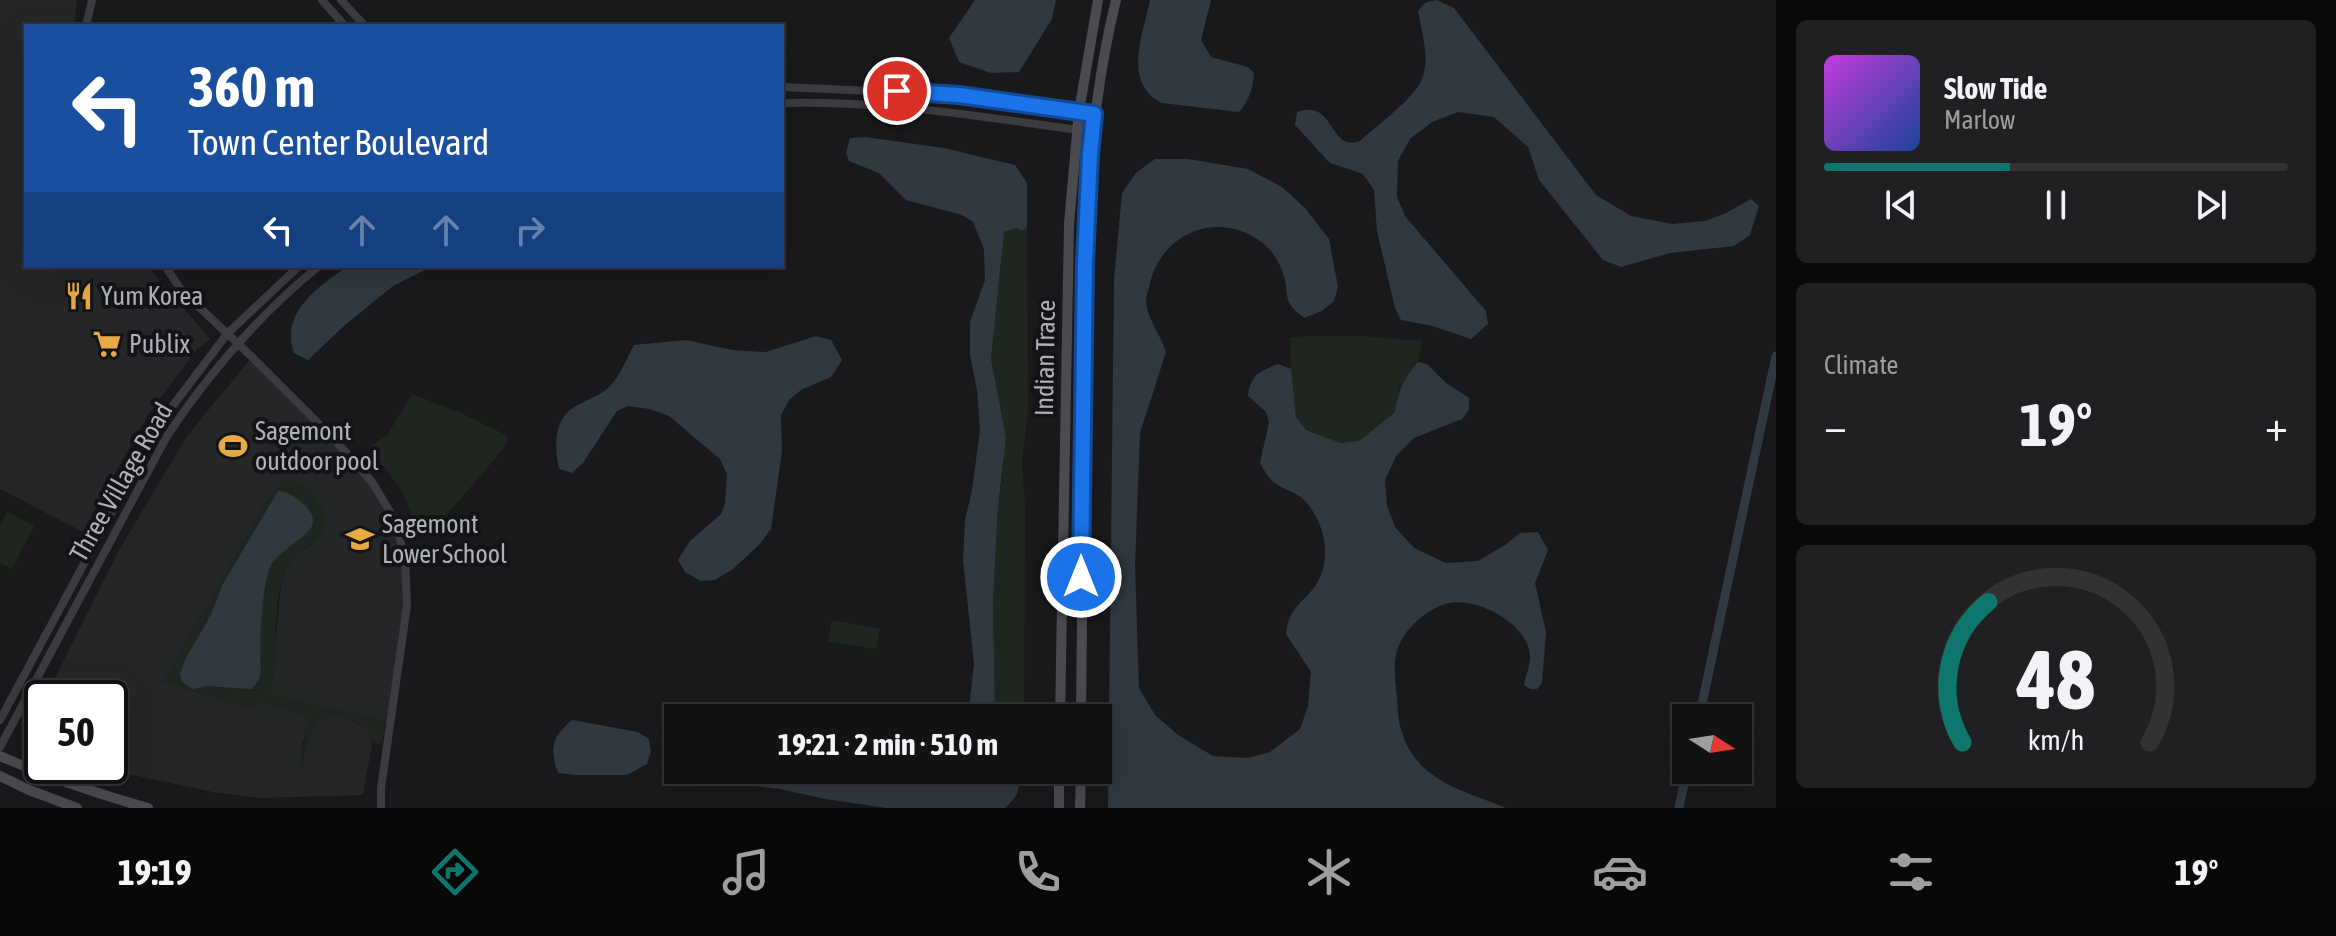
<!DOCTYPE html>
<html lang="en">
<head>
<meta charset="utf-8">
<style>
  :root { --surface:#131314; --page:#202022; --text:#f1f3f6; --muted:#9d9ea0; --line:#323234; --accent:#0f766e }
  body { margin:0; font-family:"Asap Condensed",sans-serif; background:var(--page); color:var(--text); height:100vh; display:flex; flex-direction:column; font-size:30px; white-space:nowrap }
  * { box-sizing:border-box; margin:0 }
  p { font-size:26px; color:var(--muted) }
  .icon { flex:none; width:44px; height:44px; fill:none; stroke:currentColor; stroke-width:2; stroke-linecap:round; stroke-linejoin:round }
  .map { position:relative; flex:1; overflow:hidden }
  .details { display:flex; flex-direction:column; gap:20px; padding:20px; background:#0a0a0b; width:560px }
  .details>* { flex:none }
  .top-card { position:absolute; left:24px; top:24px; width:760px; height:244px; border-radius:0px; box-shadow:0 8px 32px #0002,0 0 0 2px var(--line); background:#1a4fa0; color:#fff; overflow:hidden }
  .needle { width:52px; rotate:102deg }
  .tools { position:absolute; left:1672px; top:704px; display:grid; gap:16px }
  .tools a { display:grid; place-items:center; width:80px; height:80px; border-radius:0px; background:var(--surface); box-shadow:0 8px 32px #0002,0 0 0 2px var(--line); font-size:40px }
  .speed { position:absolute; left:24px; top:680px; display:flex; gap:16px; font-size:40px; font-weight:700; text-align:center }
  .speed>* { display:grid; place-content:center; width:104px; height:104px; border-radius:50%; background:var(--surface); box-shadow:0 8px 32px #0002,0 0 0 2px var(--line); line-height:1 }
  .speed .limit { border:4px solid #111; border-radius:12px; background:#fff; color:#111 }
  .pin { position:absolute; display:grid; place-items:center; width:68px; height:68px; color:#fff; margin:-34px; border:4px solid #fff; border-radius:50%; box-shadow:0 2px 8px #0007 }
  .me { position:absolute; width:88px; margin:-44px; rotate:0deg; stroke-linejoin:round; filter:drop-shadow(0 0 6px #0008) }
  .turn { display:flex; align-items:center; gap:28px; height:168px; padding:0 32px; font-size:36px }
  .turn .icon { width:104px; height:104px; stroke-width:2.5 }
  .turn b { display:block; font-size:56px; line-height:68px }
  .lanes { display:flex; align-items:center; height:76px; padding:0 32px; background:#0003; justify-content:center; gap:40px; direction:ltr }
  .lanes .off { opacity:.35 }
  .big { font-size:60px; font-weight:700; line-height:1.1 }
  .details .card { flex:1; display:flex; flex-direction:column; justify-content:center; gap:12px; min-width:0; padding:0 28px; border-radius:12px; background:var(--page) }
  .details .dial { align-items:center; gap:0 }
  .dial svg { height:208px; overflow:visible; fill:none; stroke:var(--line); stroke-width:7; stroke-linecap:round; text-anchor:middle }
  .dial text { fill:var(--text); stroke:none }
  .song { display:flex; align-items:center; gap:24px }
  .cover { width:96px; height:96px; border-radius:12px; background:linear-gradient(135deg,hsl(290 70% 55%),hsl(220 70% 35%)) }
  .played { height:8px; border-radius:4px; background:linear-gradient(90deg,var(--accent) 40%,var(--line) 40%) }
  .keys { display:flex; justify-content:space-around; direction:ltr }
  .heat { display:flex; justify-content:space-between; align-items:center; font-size:44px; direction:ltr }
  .trip { position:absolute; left:664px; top:704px; width:448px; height:80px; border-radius:0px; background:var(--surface); box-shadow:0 8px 32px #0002,0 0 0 2px var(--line); font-weight:700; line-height:80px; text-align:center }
  .tab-bar { display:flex; height:128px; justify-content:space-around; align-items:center; background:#080808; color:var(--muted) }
  .tab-bar .icon { width:56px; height:56px }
  .tab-bar .selected { color:var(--accent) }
  .tab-bar b { font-size:36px; color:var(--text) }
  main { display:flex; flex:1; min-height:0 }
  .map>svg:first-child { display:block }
</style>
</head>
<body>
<main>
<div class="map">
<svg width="1776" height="808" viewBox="0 0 1776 808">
  <rect width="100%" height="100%" fill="#19191b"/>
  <g fill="#252628">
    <polygon points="0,0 77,0 74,26 26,26 26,266 147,266 210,339 197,349 147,416 83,532 0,489"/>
    <polygon points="252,357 372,482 395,520 407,583 390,722 270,695 281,586 286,568 296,554 312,545 301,485 250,707 264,702 306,715 309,718 308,725 302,746 301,767 308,741 315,724 326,716 346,718 365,727 371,733 372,744 363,795 261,798 213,792 114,771 103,766 110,766 110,698 45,698 119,550 187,436"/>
  </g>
  <g fill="#1f2620" fill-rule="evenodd">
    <polygon points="1027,227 1028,410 1022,462 1025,507 1024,718 995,718 993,600 998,506 1004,465 991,359 1004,232 1017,228 1022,231"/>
    <polygon points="1303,336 1364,336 1422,341 1418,362 1399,388 1396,411 1359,441 1341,443 1306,430 1296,417 1291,369 1290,338"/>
    <polygon points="412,394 461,413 508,436 504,448 463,496 430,532 419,537 404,494 370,447 388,434"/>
    <path d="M283,480C301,480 325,500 325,519C326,546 294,548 285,571C271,607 279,656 271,695L386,721L382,744L378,745L373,742C368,721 346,718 326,716C307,731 306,748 300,771C300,753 311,727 306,715L265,702L250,708L234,704L163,682L272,491ZM278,491L308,532L281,552L271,566L265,586L261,671L252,689L206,686L200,635L223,584Z"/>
    <polygon points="7,512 34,526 12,569 0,563 0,526"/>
    <polygon points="832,620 880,629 876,649 828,641"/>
  </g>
  <g fill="#30393f">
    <polygon points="975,0 1056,0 1052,19 1019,72 991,73 959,62 949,38"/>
    <path d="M1150,0H1211L1201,40L1211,57L1248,67L1254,73C1253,88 1249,101 1239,112L1162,103C1122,83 1143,35 1150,0Z"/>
    <path d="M1437,0L1454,8L1596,195L1631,216L1672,224L1705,221L1724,214L1751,199L1759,206L1750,235L1734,246L1670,253L1621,267L1603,260L1539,180L1528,147L1494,117L1458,112L1432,122L1410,139L1398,161L1397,197L1405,216L1486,311L1488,324L1471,339L1433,326L1401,320L1395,308L1377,231L1374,190L1363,174L1330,163L1295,125L1297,112C1336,98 1328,153 1360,141C1376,126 1415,98 1422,79C1430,58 1422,33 1418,11L1426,2Z"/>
    <polygon points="865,137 944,148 1015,165 1027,183 1027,227 1022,231 1017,228 1004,232 991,359 1006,438 998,506 993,600 995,718 962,718 969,707 974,664 963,560 965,520 972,490 980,430 977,390 970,355 970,322 985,280 984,249 973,222 962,215 906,200 879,173 849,161 846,153 850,138"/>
    <path d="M1155,159H1188L1248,169L1282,187L1305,208L1329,239L1338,287L1334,301L1322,311L1304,318C1297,312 1291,308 1288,300C1286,294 1287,287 1285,281C1282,266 1273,250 1260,241C1217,210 1162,233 1150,283C1149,288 1146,296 1146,301C1147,319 1161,335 1166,352L1140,433L1135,566L1139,688L1155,715L1178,735L1213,756L1247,758L1270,752L1300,729L1308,706L1311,672L1286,634C1289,605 1304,604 1317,583C1332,557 1325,524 1306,502C1299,493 1284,490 1275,483C1268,478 1264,470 1260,463L1269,422L1266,412L1248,396C1251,374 1259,372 1278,364L1291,369L1296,417L1306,430L1341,443L1359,441L1395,412C1399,388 1403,380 1418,362L1427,364L1445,382L1469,398V410L1462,419L1414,438L1396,456L1385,480L1387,506L1395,527L1414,548L1446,563L1478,561L1505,545L1520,533L1538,532L1548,550L1535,583L1546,632L1542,683L1537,689H1530L1524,685C1526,676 1530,665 1530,656C1529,623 1474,595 1445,604C1427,610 1408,626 1400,643C1392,658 1395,680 1397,697C1398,708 1398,722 1402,733C1418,782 1465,791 1506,808H1108L1114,280L1122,193L1136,173Z"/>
    <path d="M348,266H433L393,286L345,325L308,360L294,353C280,312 318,287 348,266Z"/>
    <path d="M816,336L831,340L842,360L831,377L801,390L790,399L781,415L782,451L771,529L759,545L733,569L715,580L701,581L685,572L678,560L690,541L721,514L725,504L727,474L720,459L669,416L650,409L628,406L617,411L583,463L572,473L559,469C555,451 553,423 570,410C581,401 597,398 608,388C621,376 626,359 634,345L686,340L732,350L766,352Z"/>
    <path d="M278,491C290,491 313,507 313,521C314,535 279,550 271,565C261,585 259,648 261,671L258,681L252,689L206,686L193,689L182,682L180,674L186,658L211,615L223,584Z"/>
    <path d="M572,720L638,732L649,739L651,752L647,764L627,775H576L558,773C549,748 552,737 572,720Z"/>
    <path d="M716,770H996L1019,779C1020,793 1015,799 1005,808H887L825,799L780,789L722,782Z"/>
  </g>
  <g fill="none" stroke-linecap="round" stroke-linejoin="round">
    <g stroke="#30393f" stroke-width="9">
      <polyline points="1699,718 1776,356"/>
      <polyline points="1679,808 1687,770"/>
    </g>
    <g stroke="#3b3c40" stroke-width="8">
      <polyline points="322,0 345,26"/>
      <polyline points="341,0 365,26"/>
      <polyline points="86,26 92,0"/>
      <polyline points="782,87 959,95 1094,114"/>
      <path d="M782,103C886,100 990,118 1092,132"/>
      <polyline points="165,266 182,291 252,357 334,439 372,482 395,520 405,559 407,606 381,788 381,808"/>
      <polyline points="0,720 159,424 227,334 299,266"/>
      <path d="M0,747L167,436C209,373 260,314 319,266"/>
    </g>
    <g stroke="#494b50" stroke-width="10">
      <polyline points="1060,718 1069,224 1079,111 1098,0"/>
      <path d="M1081,718L1086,222C1090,147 1098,73 1116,0"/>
      <path d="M0,756C48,777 98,794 148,808"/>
      <polyline points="0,776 29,790 77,808"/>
      <polyline points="1059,808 1059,770"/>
      <polyline points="1080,808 1081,770"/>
    </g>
  </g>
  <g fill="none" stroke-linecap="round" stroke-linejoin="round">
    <defs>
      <polyline id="route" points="897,91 959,95 1094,114 1090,154 1085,262 1081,577"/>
    </defs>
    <use href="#route" stroke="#114b97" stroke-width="20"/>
    <use href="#route" stroke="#1a73e8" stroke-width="14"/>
  </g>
  <defs>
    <symbol id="restaurant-bare" viewBox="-9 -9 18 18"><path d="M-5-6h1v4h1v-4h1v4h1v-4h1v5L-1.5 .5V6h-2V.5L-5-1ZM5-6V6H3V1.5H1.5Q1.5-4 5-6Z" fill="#e8a945" stroke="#141416" stroke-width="2.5" paint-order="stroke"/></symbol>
    <symbol id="supermarket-bare" viewBox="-9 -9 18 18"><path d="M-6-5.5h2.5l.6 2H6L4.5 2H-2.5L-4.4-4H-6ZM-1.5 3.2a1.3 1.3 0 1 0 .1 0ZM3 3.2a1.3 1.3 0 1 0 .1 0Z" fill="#e8a945" stroke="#141416" stroke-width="2.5" paint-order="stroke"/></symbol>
    <symbol id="stadium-bare" viewBox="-9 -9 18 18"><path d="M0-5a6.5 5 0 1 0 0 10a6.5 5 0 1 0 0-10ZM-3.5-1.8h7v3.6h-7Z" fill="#e8a945" stroke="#141416" stroke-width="2.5" paint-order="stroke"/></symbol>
    <symbol id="school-bare" viewBox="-9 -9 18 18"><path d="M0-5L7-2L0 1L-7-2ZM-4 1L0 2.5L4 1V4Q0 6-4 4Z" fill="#e8a945" stroke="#141416" stroke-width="2.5" paint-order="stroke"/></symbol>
  </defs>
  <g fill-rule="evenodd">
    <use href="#restaurant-bare" x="59" y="276" width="40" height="40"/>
    <use href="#supermarket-bare" x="87" y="324" width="40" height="40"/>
    <use href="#stadium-bare" x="213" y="426" width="40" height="40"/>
    <use href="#school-bare" x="340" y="519" width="40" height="40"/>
  </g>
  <g text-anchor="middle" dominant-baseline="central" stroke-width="8" stroke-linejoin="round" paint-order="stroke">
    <g font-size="26" fill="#adb1ba" stroke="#141416" text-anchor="start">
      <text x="101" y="296">Yum Korea</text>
      <text x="129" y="344">Publix</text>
      <text x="255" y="431">Sagemont<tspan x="255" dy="30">outdoor pool</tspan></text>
      <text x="382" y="524">Sagemont<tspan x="382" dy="30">Lower School</tspan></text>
    </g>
    <g font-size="26" fill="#adb1ba" stroke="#141416">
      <text transform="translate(1045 358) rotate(-89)">Indian Trace</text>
      <text transform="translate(121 482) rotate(-60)">Three Village Road</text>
    </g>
  </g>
</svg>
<div class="tools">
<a><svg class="needle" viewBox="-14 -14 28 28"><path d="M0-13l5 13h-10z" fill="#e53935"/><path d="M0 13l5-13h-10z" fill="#9d9ea0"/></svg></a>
</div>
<div class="speed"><div class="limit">50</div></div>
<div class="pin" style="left:897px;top:91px;background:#d93025"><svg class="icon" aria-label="arrive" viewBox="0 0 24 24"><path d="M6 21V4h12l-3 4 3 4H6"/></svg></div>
<svg class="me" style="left:1081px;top:577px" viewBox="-20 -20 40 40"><circle r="17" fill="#1a73e8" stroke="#fff" stroke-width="3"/><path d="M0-11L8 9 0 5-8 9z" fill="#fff"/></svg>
<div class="trip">19:21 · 2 min · 510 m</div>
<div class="top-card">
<div class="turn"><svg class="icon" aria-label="left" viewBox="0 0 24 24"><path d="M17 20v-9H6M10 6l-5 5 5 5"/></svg><div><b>360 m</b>Town Center Boulevard</div></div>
<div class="lanes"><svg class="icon" aria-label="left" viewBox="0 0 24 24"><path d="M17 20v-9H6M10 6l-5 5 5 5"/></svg><svg class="icon off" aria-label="ahead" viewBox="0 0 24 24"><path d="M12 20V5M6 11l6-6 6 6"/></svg><svg class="icon off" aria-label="ahead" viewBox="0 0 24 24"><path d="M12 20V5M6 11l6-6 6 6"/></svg><svg class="icon off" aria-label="right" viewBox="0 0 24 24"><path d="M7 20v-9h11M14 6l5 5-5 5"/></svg></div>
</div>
</div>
<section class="details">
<div class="card">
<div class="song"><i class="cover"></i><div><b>Slow Tide</b><p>Marlow</p></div></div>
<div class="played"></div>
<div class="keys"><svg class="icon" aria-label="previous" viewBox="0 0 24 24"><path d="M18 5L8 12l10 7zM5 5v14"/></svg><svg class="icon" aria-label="pause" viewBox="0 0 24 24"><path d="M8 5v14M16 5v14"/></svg><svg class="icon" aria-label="next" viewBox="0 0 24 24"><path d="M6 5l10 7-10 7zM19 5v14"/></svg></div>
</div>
<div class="card"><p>Climate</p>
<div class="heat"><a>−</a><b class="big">19°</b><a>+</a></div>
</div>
<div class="card dial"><svg viewBox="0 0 100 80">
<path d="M14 69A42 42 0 1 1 86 69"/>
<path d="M14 69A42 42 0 0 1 24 15" stroke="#0f766e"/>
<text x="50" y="56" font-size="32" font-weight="700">48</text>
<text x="50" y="72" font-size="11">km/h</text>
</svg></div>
</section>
</main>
<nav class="tab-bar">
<b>19:19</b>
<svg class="icon selected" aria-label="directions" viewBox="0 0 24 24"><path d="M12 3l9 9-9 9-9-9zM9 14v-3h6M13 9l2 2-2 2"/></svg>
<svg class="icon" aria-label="music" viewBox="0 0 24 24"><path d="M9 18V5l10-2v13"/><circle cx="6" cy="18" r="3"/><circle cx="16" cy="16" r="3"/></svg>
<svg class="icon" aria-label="phone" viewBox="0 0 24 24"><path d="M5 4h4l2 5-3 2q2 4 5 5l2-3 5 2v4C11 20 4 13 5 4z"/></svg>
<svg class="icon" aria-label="climate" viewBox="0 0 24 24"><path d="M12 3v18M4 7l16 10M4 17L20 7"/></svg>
<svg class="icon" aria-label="car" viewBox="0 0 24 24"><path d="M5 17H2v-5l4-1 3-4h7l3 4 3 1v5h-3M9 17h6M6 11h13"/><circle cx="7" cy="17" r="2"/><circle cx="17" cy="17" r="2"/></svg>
<svg class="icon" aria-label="filters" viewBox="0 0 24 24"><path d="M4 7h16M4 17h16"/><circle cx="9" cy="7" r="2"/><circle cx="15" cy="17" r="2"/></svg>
<b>19°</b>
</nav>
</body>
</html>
